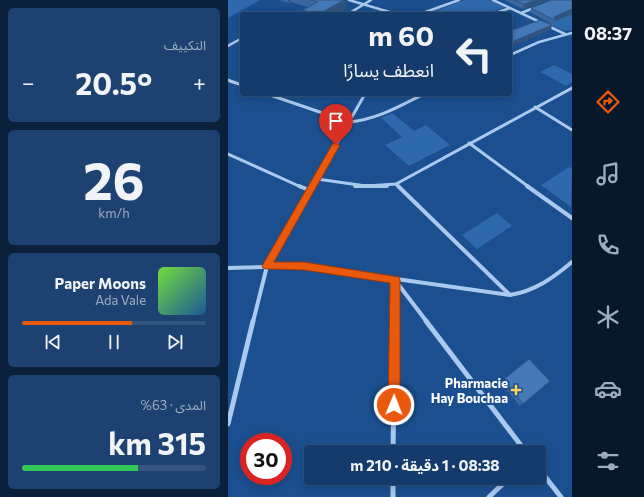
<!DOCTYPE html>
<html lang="ar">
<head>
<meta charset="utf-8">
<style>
  :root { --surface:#143b6b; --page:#1d4271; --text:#f1f3f6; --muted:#9dadc1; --line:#33557e; --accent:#ea580c }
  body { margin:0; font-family:Commissioner,"Noto Sans Arabic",sans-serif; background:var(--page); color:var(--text); direction:rtl; height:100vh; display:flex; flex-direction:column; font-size:15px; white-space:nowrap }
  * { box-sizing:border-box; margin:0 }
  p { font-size:13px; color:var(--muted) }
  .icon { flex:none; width:22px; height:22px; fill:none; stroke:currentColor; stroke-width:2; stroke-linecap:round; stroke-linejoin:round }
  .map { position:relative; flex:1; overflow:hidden; direction:ltr }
  .panel { display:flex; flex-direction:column; gap:8px; padding:8px; background:#0b203b; width:228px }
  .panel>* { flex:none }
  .hud { position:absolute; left:12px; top:12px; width:272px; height:84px; border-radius:4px; box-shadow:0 2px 10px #0003,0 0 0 1px var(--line); direction:rtl; background:#143b6b; color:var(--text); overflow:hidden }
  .speed { position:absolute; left:12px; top:433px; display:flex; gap:8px; font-size:20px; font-weight:700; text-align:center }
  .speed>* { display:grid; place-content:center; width:52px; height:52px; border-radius:50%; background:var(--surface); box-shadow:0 2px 10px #0003,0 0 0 1px var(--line); line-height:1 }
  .speed .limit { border:6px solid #d22; background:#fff; color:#111 }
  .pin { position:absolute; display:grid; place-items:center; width:34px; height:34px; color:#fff; margin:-41px -17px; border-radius:50% 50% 50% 0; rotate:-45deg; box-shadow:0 0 4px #0007 }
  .pin .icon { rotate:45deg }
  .me { position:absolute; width:44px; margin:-22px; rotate:1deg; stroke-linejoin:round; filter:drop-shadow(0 0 3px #0008) }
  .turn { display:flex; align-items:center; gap:14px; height:84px; padding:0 12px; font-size:18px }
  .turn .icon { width:52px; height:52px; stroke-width:2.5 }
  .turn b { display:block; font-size:28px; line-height:34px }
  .big { font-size:30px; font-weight:700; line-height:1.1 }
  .panel .tile { flex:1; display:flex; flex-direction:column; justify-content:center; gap:6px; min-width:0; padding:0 14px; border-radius:6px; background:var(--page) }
  .panel .dial { align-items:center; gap:0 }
  .dial b { font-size:52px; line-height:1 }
  .song { display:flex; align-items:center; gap:12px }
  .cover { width:48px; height:48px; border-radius:6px; background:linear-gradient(135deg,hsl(100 70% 55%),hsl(210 70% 35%)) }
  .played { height:4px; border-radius:2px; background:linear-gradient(90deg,var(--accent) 60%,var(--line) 60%) }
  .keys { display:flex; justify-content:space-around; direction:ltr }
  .heat { display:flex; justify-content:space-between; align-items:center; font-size:22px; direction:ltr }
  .charge { height:6px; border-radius:3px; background:linear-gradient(90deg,#34c759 63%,var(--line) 0) }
  .trip { position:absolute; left:76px; top:445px; width:242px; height:40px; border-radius:4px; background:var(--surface); box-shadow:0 2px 10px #0003,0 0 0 1px var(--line); font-weight:700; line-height:40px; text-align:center; direction:rtl }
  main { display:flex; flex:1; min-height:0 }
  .menu { display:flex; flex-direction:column; width:72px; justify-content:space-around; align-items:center; background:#08182b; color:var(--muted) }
  .menu .icon { width:28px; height:28px }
  .menu .current { color:var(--accent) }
  .menu b { font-size:18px; color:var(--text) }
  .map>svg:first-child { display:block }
</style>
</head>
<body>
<main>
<nav class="menu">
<b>08:37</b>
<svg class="icon current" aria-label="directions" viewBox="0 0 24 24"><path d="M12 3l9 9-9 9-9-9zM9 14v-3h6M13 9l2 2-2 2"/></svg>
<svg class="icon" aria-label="music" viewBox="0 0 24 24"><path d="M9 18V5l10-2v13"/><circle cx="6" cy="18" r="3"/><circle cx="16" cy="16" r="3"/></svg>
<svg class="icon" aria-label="phone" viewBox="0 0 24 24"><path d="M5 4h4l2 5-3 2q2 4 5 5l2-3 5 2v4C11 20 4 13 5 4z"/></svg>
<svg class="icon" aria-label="climate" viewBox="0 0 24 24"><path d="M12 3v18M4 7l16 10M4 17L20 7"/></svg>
<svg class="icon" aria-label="car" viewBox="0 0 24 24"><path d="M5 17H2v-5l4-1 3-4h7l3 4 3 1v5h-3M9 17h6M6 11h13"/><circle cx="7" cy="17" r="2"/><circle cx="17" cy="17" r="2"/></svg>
<svg class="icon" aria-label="filters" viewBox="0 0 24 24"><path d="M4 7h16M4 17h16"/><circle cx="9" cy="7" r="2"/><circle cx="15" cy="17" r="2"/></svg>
</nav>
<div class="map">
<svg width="344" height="497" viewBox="0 0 344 497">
  <rect width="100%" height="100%" fill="#1b4f8f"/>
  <g fill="#2e69ad">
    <polygon points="0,0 32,0 0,18"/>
    <polygon points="236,0 262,0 277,7 259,14 199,14"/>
    <polygon points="344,14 344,30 337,31 320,24"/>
    <polygon points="326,65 344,74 344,82 338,86 312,72"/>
    <polygon points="164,113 186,131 198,125 222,145 181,166 157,145 174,137 153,118"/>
    <polygon points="341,167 344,169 343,207 313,185"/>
    <polygon points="269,213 284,226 249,249 234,235"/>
  </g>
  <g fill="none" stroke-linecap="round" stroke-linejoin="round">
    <g stroke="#a9c9ee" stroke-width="2.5">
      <polyline points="121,0 168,14"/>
      <polyline points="265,0 314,23"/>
      <polyline points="293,13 306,8"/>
      <polyline points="120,14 143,0"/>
      <polyline points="192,14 231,0"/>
      <polyline points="265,14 282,8"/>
      <polyline points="320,26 337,34"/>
      <polyline points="0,46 14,38"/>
      <polyline points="282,55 311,42 344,33"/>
      <polyline points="0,80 5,82"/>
    </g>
    <g stroke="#a9c9ee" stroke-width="3">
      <polyline points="2,81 14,85"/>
      <path d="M39,94L121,122C148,120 172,106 196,94"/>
      <polyline points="307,107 344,130"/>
      <polyline points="241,143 301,187"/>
      <polyline points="0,154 73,187"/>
      <polyline points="89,179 138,186 168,184 344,88"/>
      <polyline points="168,184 171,187"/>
      <polyline points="84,187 137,94"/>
    </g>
    <g stroke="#a9c9ee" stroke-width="4">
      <polyline points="71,186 81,190"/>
      <polyline points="127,186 159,186"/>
      <polyline points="170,186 282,295"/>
      <polyline points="299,186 344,218"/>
      <path d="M0,268L76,266L282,295C307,291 325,278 344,262"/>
      <polyline points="167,280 199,322"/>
      <polyline points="25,322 39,266 85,186"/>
      <polyline points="167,322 167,280"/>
    </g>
    <g stroke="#a9c9ee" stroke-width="5">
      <polyline points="198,321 298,452"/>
      <polyline points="0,424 25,321"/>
      <polyline points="165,452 167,321"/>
      <polyline points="311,469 333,497"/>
      <polyline points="165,478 165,497"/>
      <polyline points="261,497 281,478"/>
    </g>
  </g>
  <g fill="#3a679d">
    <polygon points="51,0 117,0 118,8 108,14 75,14 75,10 80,7 63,2 61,3"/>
    <polygon points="276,0 320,0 295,9"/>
    <polygon points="303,8 328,20 327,26 302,12"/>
    <polygon points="275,380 318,384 292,406 273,383"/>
  </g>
  <g fill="#305480">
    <polygon points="60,0 63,0 63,2 61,3"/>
    <polygon points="116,0 117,0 118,8 108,14 91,14"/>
    <polygon points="308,0 320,0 295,9 296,4"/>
    <polygon points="344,9 344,14 327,21 326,17"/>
    <polygon points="324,25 323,30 287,45 286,47 282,49 282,44 286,41"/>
  </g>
  <g fill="#4478b7" stroke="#305480">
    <polygon points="83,0 116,0 91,14 87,14 75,10 90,2"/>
    <polygon points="287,0 308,0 296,4"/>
    <polygon points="323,0 344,0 344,9 326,17 328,21 303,8"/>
    <polygon points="312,20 324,25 286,41 287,42 282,44 282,31"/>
    <polygon points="301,359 322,381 295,404 275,380"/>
  </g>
  <polygon fill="#ea580c" stroke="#983908" points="105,143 108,143 112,145 46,262 76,262 171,277 172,280 172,405 170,409 166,411 162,409 160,405 162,283 76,270 39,269 35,268 34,266"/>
  <path fill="#ffd166" stroke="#1b4f8f" stroke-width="1.5" d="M286 384h4v4h4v4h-4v4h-4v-4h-4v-4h4z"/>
  <g text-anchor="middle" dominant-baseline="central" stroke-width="4" stroke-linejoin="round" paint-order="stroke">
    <g font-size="13" font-weight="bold" fill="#fff" stroke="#1b4f8f" text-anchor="end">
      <text x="280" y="383">Pharmacie<tspan x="280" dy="15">Hay Bouchaa</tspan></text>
    </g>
  </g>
</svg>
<div class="speed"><div class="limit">30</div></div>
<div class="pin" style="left:108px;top:145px;background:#d93025"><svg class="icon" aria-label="arrive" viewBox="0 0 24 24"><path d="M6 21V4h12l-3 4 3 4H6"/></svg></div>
<svg class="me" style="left:166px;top:405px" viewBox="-20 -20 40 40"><circle r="17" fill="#ea580c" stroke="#fff" stroke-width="3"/><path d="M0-11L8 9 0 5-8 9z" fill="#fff"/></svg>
<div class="trip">08:38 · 1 دقيقة · 210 m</div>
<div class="hud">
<div class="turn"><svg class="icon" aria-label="left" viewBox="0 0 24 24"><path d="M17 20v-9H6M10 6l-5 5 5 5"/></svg><div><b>60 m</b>انعطف يسارًا</div></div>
</div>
</div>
<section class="panel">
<div class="tile"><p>التكييف</p>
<div class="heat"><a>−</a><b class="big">20.5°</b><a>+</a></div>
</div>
<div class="tile dial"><b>26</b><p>km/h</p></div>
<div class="tile">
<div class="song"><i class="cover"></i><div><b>Paper Moons</b><p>Ada Vale</p></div></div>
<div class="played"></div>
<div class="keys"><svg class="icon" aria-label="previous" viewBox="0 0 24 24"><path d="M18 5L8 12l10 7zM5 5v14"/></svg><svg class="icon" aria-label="pause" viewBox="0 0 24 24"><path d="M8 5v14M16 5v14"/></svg><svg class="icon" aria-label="next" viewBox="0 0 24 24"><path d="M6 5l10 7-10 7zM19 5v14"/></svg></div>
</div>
<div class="tile"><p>المدى · 63%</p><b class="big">315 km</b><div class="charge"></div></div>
</section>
</main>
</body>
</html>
